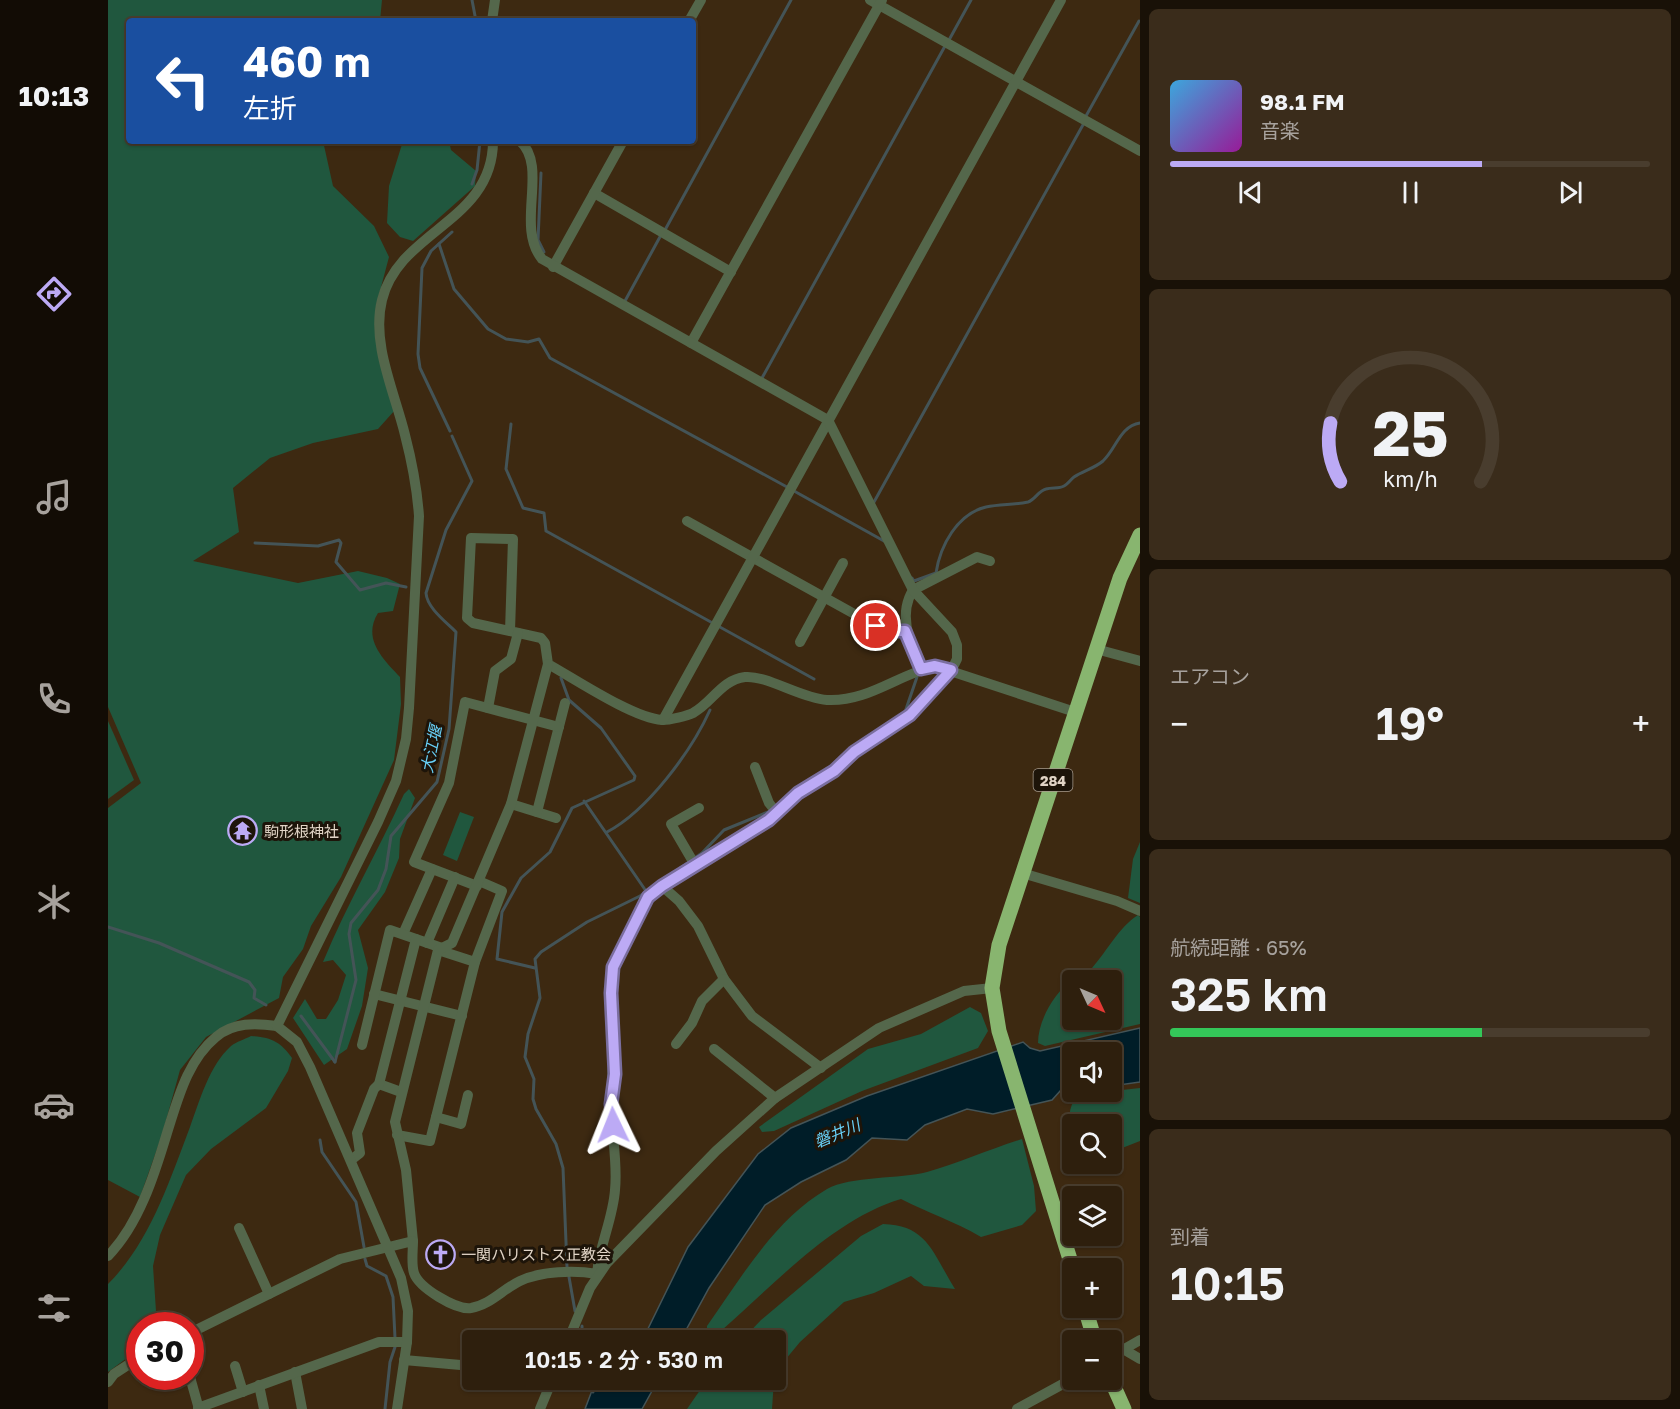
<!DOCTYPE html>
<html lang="ja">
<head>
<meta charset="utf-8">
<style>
  :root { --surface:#2e1f0d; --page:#3a2c1b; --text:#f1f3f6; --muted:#a7a29d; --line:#493d2e; --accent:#bcaaf5 }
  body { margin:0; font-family:"Golos Text","Noto Sans JP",sans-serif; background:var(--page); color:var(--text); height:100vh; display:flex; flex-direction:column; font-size:22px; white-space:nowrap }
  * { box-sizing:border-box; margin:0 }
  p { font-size:20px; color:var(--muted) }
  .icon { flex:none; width:33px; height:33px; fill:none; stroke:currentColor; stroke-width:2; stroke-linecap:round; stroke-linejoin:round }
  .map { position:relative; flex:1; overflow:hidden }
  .sheet { display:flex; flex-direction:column; gap:9px; padding:9px; background:#191107; width:540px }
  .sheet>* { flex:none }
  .guide { position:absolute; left:18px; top:18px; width:570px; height:126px; border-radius:6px; box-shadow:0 2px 4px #0004,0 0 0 2px var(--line); background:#1a4fa0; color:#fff; overflow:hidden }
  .needle { width:39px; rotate:134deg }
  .fabs { position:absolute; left:954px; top:970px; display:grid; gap:12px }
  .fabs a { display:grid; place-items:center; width:60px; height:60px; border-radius:6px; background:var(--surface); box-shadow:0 2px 4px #0004,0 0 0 2px var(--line); font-size:30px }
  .speed { position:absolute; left:18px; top:1312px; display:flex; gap:12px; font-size:30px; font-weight:700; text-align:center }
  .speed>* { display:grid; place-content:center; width:78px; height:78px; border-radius:50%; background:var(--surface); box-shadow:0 2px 4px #0004,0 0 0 2px var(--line); line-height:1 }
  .speed .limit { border:9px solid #d22; background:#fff; color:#111 }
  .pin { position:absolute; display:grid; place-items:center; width:51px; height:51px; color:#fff; margin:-26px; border:3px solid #fff; border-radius:50%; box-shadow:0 2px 6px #0007 }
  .me { position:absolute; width:66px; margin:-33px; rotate:358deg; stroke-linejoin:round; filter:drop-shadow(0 0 4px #0008) }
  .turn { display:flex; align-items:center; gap:21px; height:126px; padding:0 18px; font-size:27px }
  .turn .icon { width:78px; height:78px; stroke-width:2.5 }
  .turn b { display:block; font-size:42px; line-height:51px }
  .big { font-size:45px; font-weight:600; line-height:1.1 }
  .sheet .card { flex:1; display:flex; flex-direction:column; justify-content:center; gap:9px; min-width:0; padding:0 21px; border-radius:9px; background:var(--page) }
  .sheet .dial { align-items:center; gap:0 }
  .dial svg { height:156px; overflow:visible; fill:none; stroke:var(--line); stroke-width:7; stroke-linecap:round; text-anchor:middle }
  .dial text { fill:var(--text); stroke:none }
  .song { display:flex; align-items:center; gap:18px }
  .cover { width:72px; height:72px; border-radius:9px; background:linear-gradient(135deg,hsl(200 70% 55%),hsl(300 70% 35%)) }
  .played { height:6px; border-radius:3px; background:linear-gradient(90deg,var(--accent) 65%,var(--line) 65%) }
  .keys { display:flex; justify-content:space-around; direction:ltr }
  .heat { display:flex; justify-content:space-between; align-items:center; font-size:33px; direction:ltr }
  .charge { height:9px; border-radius:4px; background:linear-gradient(90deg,#34c759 65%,var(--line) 0) }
  .trip { position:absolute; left:354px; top:1330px; width:324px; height:60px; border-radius:6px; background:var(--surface); box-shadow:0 2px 4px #0004,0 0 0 2px var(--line); font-weight:600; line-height:60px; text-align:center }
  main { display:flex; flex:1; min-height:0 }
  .menu { display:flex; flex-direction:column; width:108px; justify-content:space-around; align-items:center; background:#120c05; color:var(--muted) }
  .menu .icon { width:42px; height:42px }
  .menu .on { color:var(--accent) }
  .menu b { font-size:27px; color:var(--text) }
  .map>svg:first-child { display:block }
</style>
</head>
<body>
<main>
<nav class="menu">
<b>10:13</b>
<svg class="icon on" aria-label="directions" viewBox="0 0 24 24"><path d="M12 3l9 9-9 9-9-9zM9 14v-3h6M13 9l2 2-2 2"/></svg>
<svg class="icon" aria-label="music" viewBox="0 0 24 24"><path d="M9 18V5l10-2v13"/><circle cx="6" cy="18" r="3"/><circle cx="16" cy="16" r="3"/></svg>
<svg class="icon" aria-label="phone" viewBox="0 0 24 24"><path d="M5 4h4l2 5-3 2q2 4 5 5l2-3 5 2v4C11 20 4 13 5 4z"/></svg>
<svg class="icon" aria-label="climate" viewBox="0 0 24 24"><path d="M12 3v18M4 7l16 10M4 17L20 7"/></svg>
<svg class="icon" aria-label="car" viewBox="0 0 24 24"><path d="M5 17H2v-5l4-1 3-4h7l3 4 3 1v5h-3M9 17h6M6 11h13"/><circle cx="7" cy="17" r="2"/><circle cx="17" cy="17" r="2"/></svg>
<svg class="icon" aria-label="filters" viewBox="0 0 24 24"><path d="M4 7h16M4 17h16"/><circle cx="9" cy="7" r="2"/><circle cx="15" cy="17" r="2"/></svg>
</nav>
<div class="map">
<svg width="1032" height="1409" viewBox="0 0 1032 1409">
  <rect width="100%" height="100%" fill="#3d2911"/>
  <g fill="#20573e" fill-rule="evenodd">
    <path d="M0,0H274L272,21H21V141H215L225,186L266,226L281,257L268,306L287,410L270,429L205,443L162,458L125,488L131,532L85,561L190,583L250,571L279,578L292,584L285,611L270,613C254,639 275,659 292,677L293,704L286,760L233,877L203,926L195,949L175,977L171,998L98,1037L72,1070L54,1135L32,1197L0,1180V808L33,783L0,707Z"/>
    <polygon points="295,141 341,141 343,150 368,171 367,186 305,241 292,237 279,223 281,186"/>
    <polygon points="0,721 26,780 0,799"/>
    <path d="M301,789L307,798L292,839L291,858L277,892L250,930L260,968L254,1006L239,1049L216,1065L185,1018L197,999L209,1019H218L230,1000L238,975L225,960L215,962C239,904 270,851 296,794Z"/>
    <polygon points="352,812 366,817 349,861 335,855"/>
    <polygon points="1032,842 1032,903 1020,898 1025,859"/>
    <path d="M1030,915L1032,917V1024L937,1046L930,1043C930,1021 946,993 964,980C971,975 979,974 984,968C1000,950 1010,928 1030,915ZM964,981H1004V1020H964Z"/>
    <polygon points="862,1007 873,1013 880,1031 870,1048 754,1091 666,1131 654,1132 651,1127 760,1049 813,1034"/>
    <path d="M143,1036C163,1037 173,1042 184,1058L180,1071L158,1108L103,1149L78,1175L52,1235L45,1266L49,1326H32L31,1349L0,1372V1284C42,1242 61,1182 82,1127C92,1100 101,1066 123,1046C128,1042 137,1039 143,1036Z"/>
    <path d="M1032,1088V1141L1004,1152V1125H964V1134C960,1118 960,1109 969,1095Z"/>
    <path d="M914,1139L926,1186L928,1211L914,1225L873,1237C846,1221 820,1213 793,1199C724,1220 668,1283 614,1330L599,1336V1326C633,1278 666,1220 719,1189C742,1176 793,1179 819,1172C851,1163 882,1149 914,1139Z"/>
    <path d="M775,1224C820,1225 825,1254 847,1289L816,1286L803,1276L766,1293L736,1302L692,1342L668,1371V1341H633L653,1320L753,1236Z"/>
    <polygon points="599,1380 666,1380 664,1409 579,1409"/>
  </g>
  <g fill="#001d28" stroke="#445457" stroke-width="1.5">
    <polygon points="1032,1028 1032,1082 1004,1086 1004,1053 964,1053 964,1089 953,1090 944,1100 885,1114 859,1109 817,1125 799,1140 764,1138 738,1160 693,1182 657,1205 601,1288 572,1341 534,1341 580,1247 650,1154 683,1128 759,1096 915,1042 922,1048 932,1051"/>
    <polygon points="488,1380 550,1380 534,1409 477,1409"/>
  </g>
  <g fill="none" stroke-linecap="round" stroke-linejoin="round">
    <g stroke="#445457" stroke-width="3">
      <polyline points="364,0 368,21"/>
      <polyline points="841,40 863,0"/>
      <polyline points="978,116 1031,21"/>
      <polyline points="433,173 430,240 436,252"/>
      <polyline points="364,184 369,170 372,141"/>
      <polyline points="557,230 683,0"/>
      <polyline points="331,244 346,289 380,329 398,339 420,342 431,339 442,358 679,487"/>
      <polyline points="517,301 553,235"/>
      <polyline points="654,378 837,46"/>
      <polyline points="403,424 398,469 415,508 436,513 438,531 706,679"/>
      <polyline points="342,431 312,368 310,354 314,268 323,251 344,232"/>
      <polyline points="686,491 776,541"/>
      <polyline points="766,502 976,123"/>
      <polyline points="147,543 210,546 231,540 233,543 228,562 252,590 278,583 298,587"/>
      <path d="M804,578L806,581L828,573C832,546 849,514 878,507C892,504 906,505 920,502C927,500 930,491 938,489C944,487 951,489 956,486C960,484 963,479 966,477C975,471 987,468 995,461C1008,449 1012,426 1032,423"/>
      <polyline points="793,635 807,668"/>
      <polyline points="796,715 809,677"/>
      <polyline points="476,801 538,891"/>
      <path d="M499,832C539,811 583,752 602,710"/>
      <polyline points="0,927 51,943 141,982 147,990 146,998 158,1005"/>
      <polyline points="427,968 389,959 394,912 413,878 442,852 464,808 526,780 527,776 493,728 461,700 453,678"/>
      <polyline points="193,1016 227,1062"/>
      <path d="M227,1062L248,980L241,934L243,923L270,890L278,869L283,836L329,782L341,729L348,632C338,622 319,608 318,593L338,530L364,481L344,436"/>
      <polyline points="212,1140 214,1152 248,1202 256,1247"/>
      <polyline points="257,1259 259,1266 278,1276 285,1297 287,1338"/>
      <polyline points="459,1267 455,1168 448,1144 428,1109 425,1099 426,1079 417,1057 420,1034 432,998 427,959 433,952 479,922 532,896 594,853 616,830 665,810"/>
      <polyline points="461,1277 467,1311"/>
      <polyline points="474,1341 474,1326"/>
      <polyline points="481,1380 485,1392"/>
      <polyline points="277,1409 282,1362 287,1347"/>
    </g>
    <g stroke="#54674b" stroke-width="10">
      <polyline points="762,0 1032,151"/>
      <polyline points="384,21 387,0"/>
      <polyline points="581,21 593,0"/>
      <polyline points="486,193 623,272"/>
      <polyline points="445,267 515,141"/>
      <polyline points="583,343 774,0"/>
      <polyline points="579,521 768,626 778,631 797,631"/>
      <path d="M402,631L405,539L363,538L359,618L365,623L433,638L437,643L440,664C467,679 525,718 554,720C562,720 579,716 585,713C605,702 613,680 637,677C659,675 692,698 719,700C760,702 789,675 827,666L967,712"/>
      <polyline points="692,642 735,563"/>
      <polyline points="988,649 1032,661"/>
      <path d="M813,669C803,644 789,616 805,590L869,557L882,561"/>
      <polyline points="380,708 387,671 403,659 410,633"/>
      <polyline points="555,720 953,0"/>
      <polyline points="647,767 661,803 669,813"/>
      <polyline points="403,804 448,818"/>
      <polyline points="429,812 457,703"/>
      <polyline points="587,865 563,824 591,808"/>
      <polyline points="914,873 1009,901 1032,911"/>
      <polyline points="369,886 306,862 341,783 357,702 451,727"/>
      <polyline points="554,886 571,901 590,926 616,979 644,1016 713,1068"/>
      <polyline points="295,934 324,869"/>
      <polyline points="319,943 347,877"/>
      <polyline points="330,950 367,962"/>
      <polyline points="266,994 354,1016"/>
      <polyline points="568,1044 584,1023 594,1001 616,979"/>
      <polyline points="254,1045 282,930 334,948"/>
      <polyline points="606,1049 667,1098"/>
      <polyline points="271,1084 293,1092"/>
      <polyline points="328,1117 353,1124 360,1095"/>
      <polyline points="289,1135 322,1141 367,962 394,891 371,881"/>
      <polyline points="243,1160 252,1153 249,1133 266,1089 271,1084 308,939"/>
      <polyline points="131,1228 161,1294"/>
      <polyline points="305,1241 298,1170 287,1122 330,950 344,943 403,804 440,664"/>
      <path d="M0,1256C31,1224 46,1176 59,1133C70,1099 79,1061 108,1037C125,1022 148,1023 169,1026"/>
      <path d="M82,1333L232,1259L305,1241C305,1251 303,1264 306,1273C311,1288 348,1310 363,1308C382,1305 395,1289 412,1281C433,1271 467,1270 489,1274C491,1246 505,1219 507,1190C510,1161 503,1132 503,1104C504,1080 506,1059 505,1035C504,1014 499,988 505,967C512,944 536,901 554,886L661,820L690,793L726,771L745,752L802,715L843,671L849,659V645L844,632L805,590L720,420L434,259C407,226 441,167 412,141"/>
      <polyline points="460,1341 482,1288 499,1263 608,1151 667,1098 771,1028 856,991 884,988"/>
      <polyline points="1015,1349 1032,1359"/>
      <polyline points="1004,1356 1032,1340"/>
      <polyline points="296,1360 364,1366"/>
      <polyline points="127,1366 135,1392"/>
      <polyline points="187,1372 194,1409"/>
      <polyline points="82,1377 91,1409"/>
      <polyline points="0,1382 6,1374 32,1357"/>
      <polyline points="151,1385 156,1409"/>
      <polyline points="90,1408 271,1342 299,1342"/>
      <path d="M289,1409L299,1342L300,1311L293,1278L202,1067L189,1042L169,1026L270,822L288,781L298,739L301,708L311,516C309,488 304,462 297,435C287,393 263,344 274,300C291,230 385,222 385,141"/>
      <polyline points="432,1409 444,1380"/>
      <polyline points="909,1409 964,1379"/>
    </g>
    <g stroke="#88b56f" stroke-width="15">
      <polyline points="965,1269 891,1031 884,988 891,945 1012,578 1032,535"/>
      <polyline points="977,1308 987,1341"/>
      <polyline points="1003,1380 1016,1409"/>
    </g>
  </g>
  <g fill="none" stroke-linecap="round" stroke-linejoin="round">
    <defs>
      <polyline id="route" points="505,1125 503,1104 507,1074 503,993 505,967 540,897 554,886 661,820 690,793 726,771 746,752 802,715 843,670 827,666 813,669 797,631 778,631 768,626"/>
    </defs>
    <use href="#route" stroke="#7a6e9f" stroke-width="15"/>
    <use href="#route" stroke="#bcaaf5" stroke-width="10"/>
  </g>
  <defs>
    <symbol id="temple-ring" viewBox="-11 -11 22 22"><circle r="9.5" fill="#1d1409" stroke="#bcaaf5" stroke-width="1.5"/><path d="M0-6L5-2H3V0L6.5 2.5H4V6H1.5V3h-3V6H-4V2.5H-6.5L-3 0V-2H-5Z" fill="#bcaaf5"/></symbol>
    <symbol id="church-ring" viewBox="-11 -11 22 22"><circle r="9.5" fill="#1d1409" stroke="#bcaaf5" stroke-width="1.5"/><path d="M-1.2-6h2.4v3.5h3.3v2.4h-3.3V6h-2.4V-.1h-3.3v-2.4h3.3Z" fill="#bcaaf5"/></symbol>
  </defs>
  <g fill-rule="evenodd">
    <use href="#temple-ring" x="118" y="814" width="33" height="33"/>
    <use href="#church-ring" x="316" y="1238" width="33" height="33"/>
  </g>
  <g text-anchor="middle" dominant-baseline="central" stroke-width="6" stroke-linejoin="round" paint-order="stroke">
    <rect fill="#1d1409" stroke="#a69a8d" stroke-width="1.5" x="925.5" y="769" width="39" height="22" rx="4.5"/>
    <g font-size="14" font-weight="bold" fill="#e1d4c6">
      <text x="945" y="780">284</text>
    </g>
    <g font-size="15" fill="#e1d4c6" stroke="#1d1409" text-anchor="start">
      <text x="156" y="831">駒形根神社</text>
      <text x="353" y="1254">一関ハリストス正教会</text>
    </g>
    <g font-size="16" font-style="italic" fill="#68d0f7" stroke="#1d1409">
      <text transform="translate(323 749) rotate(-78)">大江堰</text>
      <text transform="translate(729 1133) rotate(-23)">磐井川</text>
    </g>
  </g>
</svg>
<div class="fabs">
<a><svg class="needle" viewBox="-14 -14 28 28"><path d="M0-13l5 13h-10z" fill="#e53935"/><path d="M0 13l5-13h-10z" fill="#a7a29d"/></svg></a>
<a><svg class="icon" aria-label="sound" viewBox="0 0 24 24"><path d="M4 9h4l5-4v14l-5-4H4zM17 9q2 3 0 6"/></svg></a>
<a><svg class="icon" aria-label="search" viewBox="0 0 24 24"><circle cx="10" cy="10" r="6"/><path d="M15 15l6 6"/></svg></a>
<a><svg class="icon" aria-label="layers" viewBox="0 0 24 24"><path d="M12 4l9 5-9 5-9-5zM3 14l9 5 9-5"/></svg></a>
<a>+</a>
<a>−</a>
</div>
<div class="speed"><div class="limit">30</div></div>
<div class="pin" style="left:768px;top:626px;background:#d93025"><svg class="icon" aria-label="arrive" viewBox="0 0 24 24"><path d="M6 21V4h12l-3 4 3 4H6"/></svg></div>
<svg class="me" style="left:505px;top:1125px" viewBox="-20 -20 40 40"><path d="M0-17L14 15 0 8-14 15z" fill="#bcaaf5" stroke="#fff" stroke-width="4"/></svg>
<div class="trip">10:15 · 2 分 · 530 m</div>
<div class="guide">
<div class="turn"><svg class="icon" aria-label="left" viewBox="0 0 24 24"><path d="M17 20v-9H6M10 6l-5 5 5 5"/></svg><div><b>460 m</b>左折</div></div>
</div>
</div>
<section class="sheet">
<div class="card">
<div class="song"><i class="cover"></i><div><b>98.1 FM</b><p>音楽</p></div></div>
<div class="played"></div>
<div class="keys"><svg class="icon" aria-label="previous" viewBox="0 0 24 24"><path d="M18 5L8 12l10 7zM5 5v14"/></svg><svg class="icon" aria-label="pause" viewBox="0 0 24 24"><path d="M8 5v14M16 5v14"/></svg><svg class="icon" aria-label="next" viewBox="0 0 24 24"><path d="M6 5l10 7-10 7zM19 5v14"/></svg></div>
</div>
<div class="card dial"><svg viewBox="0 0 100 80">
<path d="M14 69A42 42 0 1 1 86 69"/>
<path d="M14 69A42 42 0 0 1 9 39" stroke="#bcaaf5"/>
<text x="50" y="56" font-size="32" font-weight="700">25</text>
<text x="50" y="72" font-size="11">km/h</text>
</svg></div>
<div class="card"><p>エアコン</p>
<div class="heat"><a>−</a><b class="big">19°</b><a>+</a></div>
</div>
<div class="card"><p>航続距離 · 65%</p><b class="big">325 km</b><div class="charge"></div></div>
<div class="card"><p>到着</p><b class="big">10:15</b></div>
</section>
</main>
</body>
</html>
